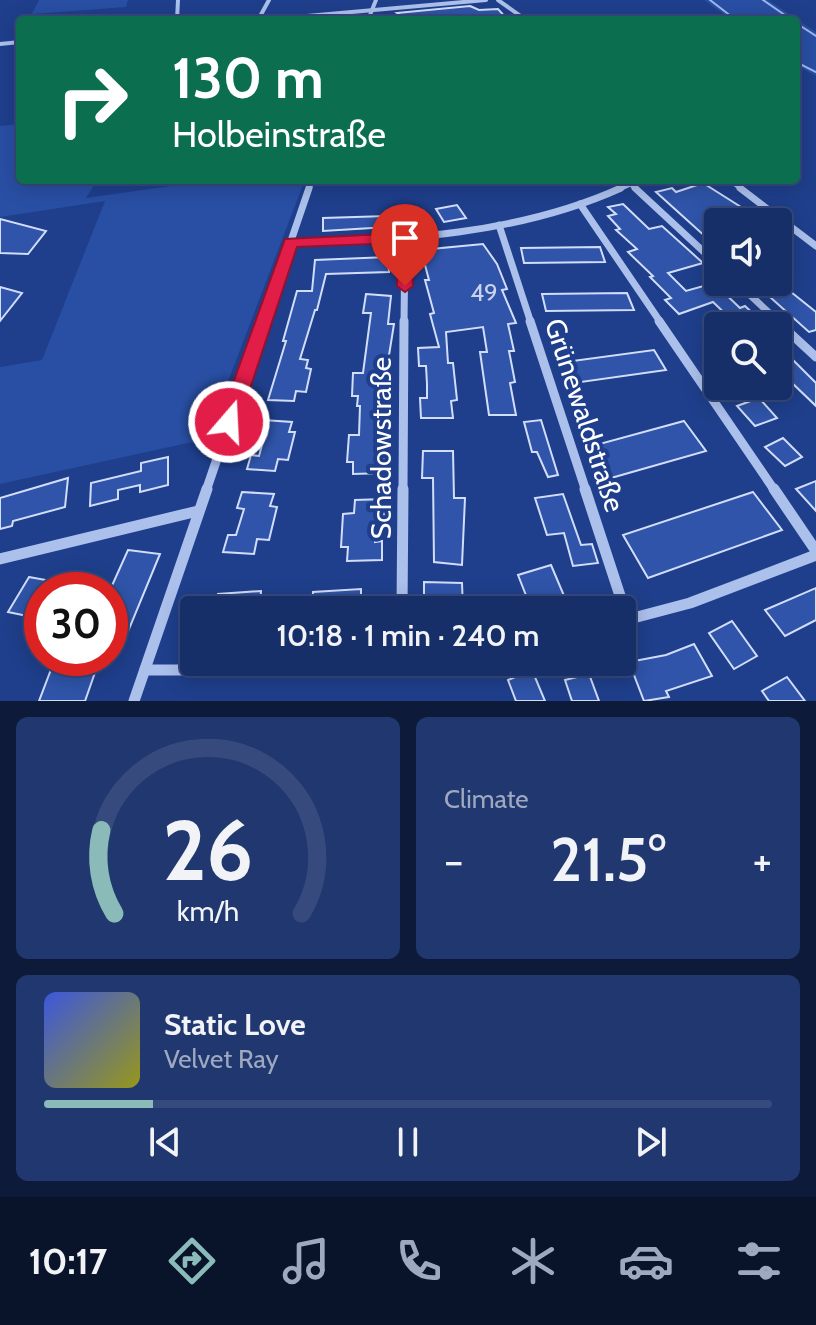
<!DOCTYPE html>
<html lang="en">
<head>
<meta charset="utf-8">
<style>
  :root { --surface:#172f69; --page:#20376f; --text:#f1f3f6; --muted:#9ea9c0; --line:#364a7d; --accent:#8bbbb9 }
  body { margin:0; font-family:Cabin,sans-serif; background:var(--page); color:var(--text); height:100vh; display:flex; flex-direction:column; font-size:30px; white-space:nowrap }
  * { box-sizing:border-box; margin:0 }
  p { font-size:26px; color:var(--muted) }
  .icon { flex:none; width:44px; height:44px; fill:none; stroke:currentColor; stroke-width:2; stroke-linecap:round; stroke-linejoin:round }
  .map { position:relative; height:701px; overflow:hidden }
  .details { display:flex; flex-direction:column; gap:16px; padding:16px; background:#0d1a3a; flex:1 }
  .details>* { flex:none }
  .hud { position:absolute; left:16px; top:16px; width:784px; height:168px; border-radius:8px; box-shadow:0 4px 20px #0003,0 0 0 2px var(--line); background:#0b6e4f; color:#fff; overflow:hidden }
  .buttons { position:absolute; left:704px; top:208px; display:grid; gap:16px }
  .buttons a { display:grid; place-items:center; width:88px; height:88px; border-radius:8px; background:var(--surface); box-shadow:0 4px 20px #0003,0 0 0 2px var(--line); font-size:40px }
  .speed { position:absolute; left:24px; top:572px; display:flex; gap:16px; font-size:40px; font-weight:700; text-align:center }
  .speed>* { display:grid; place-content:center; width:104px; height:104px; border-radius:50%; background:var(--surface); box-shadow:0 4px 20px #0003,0 0 0 2px var(--line); line-height:1 }
  .speed .limit { border:12px solid #d22; background:#fff; color:#111 }
  .pin { position:absolute; display:grid; place-items:center; width:68px; height:68px; color:#fff; margin:-82px -34px; border-radius:50% 50% 50% 0; rotate:-45deg; box-shadow:0 0 8px #0007 }
  .pin .icon { rotate:45deg }
  .me { position:absolute; width:88px; margin:-44px; rotate:19deg; stroke-linejoin:round; filter:drop-shadow(0 0 6px #0008) }
  .turn { display:flex; align-items:center; gap:28px; height:168px; padding:0 24px; font-size:36px }
  .turn .icon { width:104px; height:104px; stroke-width:2.5 }
  .turn b { display:block; font-size:56px; line-height:68px }
  .big { font-size:60px; font-weight:600; line-height:1.1 }
  .details .widget { flex:1; display:flex; flex-direction:column; justify-content:center; gap:12px; min-width:0; padding:0 28px; border-radius:12px; background:var(--page) }
  .details .dial { align-items:center; gap:0 }
  .dial svg { height:208px; overflow:visible; fill:none; stroke:var(--line); stroke-width:7; stroke-linecap:round; text-anchor:middle }
  .dial text { fill:var(--text); stroke:none }
  .song { display:flex; align-items:center; gap:24px }
  .cover { width:96px; height:96px; border-radius:12px; background:linear-gradient(135deg,hsl(230 70% 55%),hsl(60 70% 35%)) }
  .played { height:8px; border-radius:4px; background:linear-gradient(90deg,var(--accent) 15%,var(--line) 15%) }
  .keys { display:flex; justify-content:space-around; direction:ltr }
  .heat { display:flex; justify-content:space-between; align-items:center; font-size:44px; direction:ltr }
  .details .tiles { flex:1; display:grid; gap:16px; grid-template-columns:1fr 1fr }
  .widget:last-child { grid-column:span 2 }
  .trip { position:absolute; left:180px; top:596px; width:456px; height:80px; border-radius:8px; background:var(--surface); box-shadow:0 4px 20px #0003,0 0 0 2px var(--line); font-weight:600; line-height:80px; text-align:center }
  .dock { display:flex; height:128px; justify-content:space-around; align-items:center; background:#09132a; color:var(--muted) }
  .dock .icon { width:56px; height:56px }
  .dock .on { color:var(--accent) }
  .dock b { font-size:36px; color:var(--text) }
  .map>svg:first-child { display:block }
</style>
</head>
<body>
<div class="map">
<svg width="816" height="701" viewBox="0 0 816 701">
  <rect width="100%" height="100%" fill="#1f3f8c"/>
  <g fill="#294fa4">
    <polygon points="39,0 128,0 126,7 32,14"/>
    <polygon points="704,0 768,0 816,32 816,76 796,65 796,20 732,20"/>
    <polygon points="20,124 20,180 97,180 86,198 214,180 304,182 206,439 0,484 0,367 42,360 105,201 0,217 0,126"/>
  </g>
  <g fill="none" stroke-linecap="round" stroke-linejoin="round">
    <g stroke="#9fb8ed" stroke-width="2">
      <polyline points="710,0 736,20"/>
      <polyline points="763,0 792,20"/>
      <polyline points="796,23 816,36"/>
      <polyline points="796,62 816,72"/>
    </g>
  </g>
  <g fill="#2f54a9" stroke="#d1ddf9" stroke-width="2">
    <polygon points="470,6 479,10 498,9 508,20 441,20 441,17 407,20 397,13"/>
    <polygon points="703,183 741,207 734,210 751,222 718,222 718,248 656,192 672,188 676,192"/>
    <polygon points="623,204 649,229 662,226 703,263 668,273 686,291 714,283 740,308 745,306 761,321 738,326 713,302 679,314 665,300 671,298 650,277 653,276 628,252 637,249 616,230 620,229 608,216 616,214 608,207"/>
    <polygon points="457,205 466,218 444,222 436,209"/>
    <polygon points="387,216 388,227 323,231 323,218"/>
    <polygon points="0,219 46,231 28,254 0,253"/>
    <polygon points="483,244 497,264 507,289 502,290 516,323 508,324 514,351 509,351 515,382 510,383 516,415 489,415 480,352 487,352 483,327 446,332 448,363 453,363 457,400 451,401 453,418 421,418 420,398 427,398 427,384 426,366 419,366 418,348 439,347 430,314 434,313 425,280 429,280 421,250"/>
    <polygon points="600,247 605,262 524,263 521,248"/>
    <polygon points="388,257 389,272 326,274 317,310 315,310 300,359 308,360 306,368 311,369 306,392 296,391 294,401 268,400 286,341 283,341 297,291 312,291 315,260"/>
    <polygon points="781,284 816,312 816,330 809,332 761,289"/>
    <polygon points="0,287 22,293 0,321"/>
    <polygon points="627,293 634,310 546,311 542,294"/>
    <polygon points="366,294 391,296 388,324 394,324 386,374 386,436 378,436 378,458 384,458 384,473 353,474 353,462 347,462 349,435 359,435 360,406 357,406 358,396 352,396 353,373 363,373 371,313 363,313"/>
    <polygon points="778,345 816,383 816,406 791,382 782,385 778,380"/>
    <polygon points="654,350 666,370 574,383 565,362"/>
    <polygon points="759,398 777,418 755,426 737,406"/>
    <polygon points="263,420 292,422 289,432 295,432 288,460 278,459 275,471 247,469 251,455 259,456 265,434 259,434"/>
    <polygon points="541,420 558,475 548,477 537,452 532,452 524,422"/>
    <polygon points="684,421 706,451 611,478 592,446"/>
    <polygon points="783,438 802,457 785,466 765,447"/>
    <polygon points="423,451 453,451 454,498 465,498 462,565 434,562 433,478 422,478"/>
    <polygon points="168,457 168,485 140,492 140,485 118,490 118,499 90,506 91,483 141,471 141,463"/>
    <polygon points="68,478 65,507 13,521 12,526 0,529 0,498"/>
    <polygon points="816,481 816,511 796,489"/>
    <polygon points="242,492 274,494 270,506 277,507 269,540 257,539 254,554 223,552 228,535 236,535 244,509 237,508"/>
    <polygon points="753,492 782,530 648,578 623,535"/>
    <polygon points="563,494 581,545 592,544 598,563 573,566 564,533 547,535 535,498"/>
    <polygon points="384,499 384,515 376,515 375,542 382,541 382,560 347,561 348,547 341,547 343,514 354,513 355,500"/>
    <polygon points="128,550 160,554 127,634 110,631 110,590"/>
    <polygon points="551,565 565,598 531,608 518,575"/>
    <polygon points="29,577 68,584 68,590 42,590 42,619 8,612"/>
    <polygon points="424,582 462,583 463,610 424,610"/>
    <polygon points="816,588 816,620 785,636 765,610"/>
    <polygon points="361,589 361,610 312,610 313,592"/>
    <polygon points="261,591 260,610 216,610 218,594"/>
    <polygon points="732,621 757,656 734,669 709,633"/>
    <polygon points="694,644 712,676 666,691 669,697 644,701 629,662 666,655"/>
    <polygon points="55,659 99,661 85,701 39,701"/>
    <polygon points="532,670 545,701 516,701 508,680"/>
    <polygon points="589,674 599,701 572,701 565,680"/>
    <polygon points="787,677 805,701 769,701 762,691"/>
  </g>
  <g fill="none" stroke-linecap="round" stroke-linejoin="round">
    <g stroke="#acc0ec" stroke-width="4">
      <polyline points="498,0 526,20"/>
      <polyline points="177,20 178,0"/>
      <polyline points="258,20 269,0"/>
      <polyline points="262,20 486,0"/>
      <polyline points="368,20 376,0"/>
      <polyline points="0,44 20,42"/>
    </g>
    <g stroke="#acc0ec" stroke-width="5">
      <polyline points="730,180 743,190"/>
      <polyline points="631,184 637,190"/>
      <polyline points="309,190 312,180"/>
      <polyline points="617,190 639,180"/>
    </g>
    <g stroke="#acc0ec" stroke-width="7">
      <polyline points="635,188 718,265"/>
      <polyline points="740,188 816,246"/>
      <polyline points="580,204 661,323"/>
      <polyline points="499,225 531,323"/>
      <path d="M290,243C402,240 517,235 621,188"/>
      <polyline points="736,282 780,323"/>
      <polyline points="263,323 309,188"/>
      <polyline points="404,323 405,238"/>
    </g>
    <g stroke="#acc0ec" stroke-width="9">
      <polyline points="530,321 586,491"/>
      <polyline points="659,321 775,491"/>
      <polyline points="777,321 816,357"/>
      <polyline points="206,491 264,321"/>
      <polyline points="403,491 404,321"/>
    </g>
    <g stroke="#acc0ec" stroke-width="11">
      <polyline points="585,489 628,620"/>
      <polyline points="774,489 816,551"/>
      <polyline points="0,559 198,511"/>
      <polyline points="402,610 403,489"/>
      <polyline points="622,621 690,603 816,555"/>
      <polyline points="145,670 265,670 385,662"/>
      <polyline points="134,701 207,489"/>
    </g>
  </g>
  <polygon fill="#e11d48" stroke="#92132f" stroke-width="2" points="405,233 412,238 413,286 405,292 397,286 397,243 297,247 239,422 236,428 229,430 222,428 219,422 285,239"/>
  <g text-anchor="middle" dominant-baseline="central" stroke-width="8" stroke-linejoin="round" paint-order="stroke">
    <g font-size="24" fill="#cbd4ea">
      <text x="484" y="292">49</text>
    </g>
    <g font-size="28" fill="#fff" stroke="#1f3f8c">
      <text transform="translate(585 415) rotate(72)">Grünewaldstraße</text>
      <text transform="translate(381 448) rotate(-90)">Schadowstraße</text>
    </g>
  </g>
</svg>
<div class="buttons">
<a><svg class="icon" aria-label="sound" viewBox="0 0 24 24"><path d="M4 9h4l5-4v14l-5-4H4zM17 9q2 3 0 6"/></svg></a>
<a><svg class="icon" aria-label="search" viewBox="0 0 24 24"><circle cx="10" cy="10" r="6"/><path d="M15 15l6 6"/></svg></a>
</div>
<div class="speed"><div class="limit">30</div></div>
<div class="pin" style="left:405px;top:286px;background:#d93025"><svg class="icon" aria-label="arrive" viewBox="0 0 24 24"><path d="M6 21V4h12l-3 4 3 4H6"/></svg></div>
<svg class="me" style="left:229px;top:422px" viewBox="-20 -20 40 40"><circle r="17" fill="#e11d48" stroke="#fff" stroke-width="3"/><path d="M0-11L8 9 0 5-8 9z" fill="#fff"/></svg>
<div class="trip">10:18 · 1 min · 240 m</div>
<div class="hud">
<div class="turn"><svg class="icon" aria-label="right" viewBox="0 0 24 24"><path d="M7 20v-9h11M14 6l5 5-5 5"/></svg><div><b>130 m</b>Holbeinstraße</div></div>
</div>
</div>
<section class="details">
<div class="tiles">
<div class="widget dial"><svg viewBox="0 0 100 80">
<path d="M14 69A42 42 0 1 1 86 69"/>
<path d="M14 69A42 42 0 0 1 9 37" stroke="#8bbbb9"/>
<text x="50" y="56" font-size="32" font-weight="700">26</text>
<text x="50" y="72" font-size="11">km/h</text>
</svg></div>
<div class="widget"><p>Climate</p>
<div class="heat"><a>−</a><b class="big">21.5°</b><a>+</a></div>
</div>
<div class="widget">
<div class="song"><i class="cover"></i><div><b>Static Love</b><p>Velvet Ray</p></div></div>
<div class="played"></div>
<div class="keys"><svg class="icon" aria-label="previous" viewBox="0 0 24 24"><path d="M18 5L8 12l10 7zM5 5v14"/></svg><svg class="icon" aria-label="pause" viewBox="0 0 24 24"><path d="M8 5v14M16 5v14"/></svg><svg class="icon" aria-label="next" viewBox="0 0 24 24"><path d="M6 5l10 7-10 7zM19 5v14"/></svg></div>
</div>
</div>
</section>
<nav class="dock">
<b>10:17</b>
<svg class="icon on" aria-label="directions" viewBox="0 0 24 24"><path d="M12 3l9 9-9 9-9-9zM9 14v-3h6M13 9l2 2-2 2"/></svg>
<svg class="icon" aria-label="music" viewBox="0 0 24 24"><path d="M9 18V5l10-2v13"/><circle cx="6" cy="18" r="3"/><circle cx="16" cy="16" r="3"/></svg>
<svg class="icon" aria-label="phone" viewBox="0 0 24 24"><path d="M5 4h4l2 5-3 2q2 4 5 5l2-3 5 2v4C11 20 4 13 5 4z"/></svg>
<svg class="icon" aria-label="climate" viewBox="0 0 24 24"><path d="M12 3v18M4 7l16 10M4 17L20 7"/></svg>
<svg class="icon" aria-label="car" viewBox="0 0 24 24"><path d="M5 17H2v-5l4-1 3-4h7l3 4 3 1v5h-3M9 17h6M6 11h13"/><circle cx="7" cy="17" r="2"/><circle cx="17" cy="17" r="2"/></svg>
<svg class="icon" aria-label="filters" viewBox="0 0 24 24"><path d="M4 7h16M4 17h16"/><circle cx="9" cy="7" r="2"/><circle cx="15" cy="17" r="2"/></svg>
</nav>
</body>
</html>
